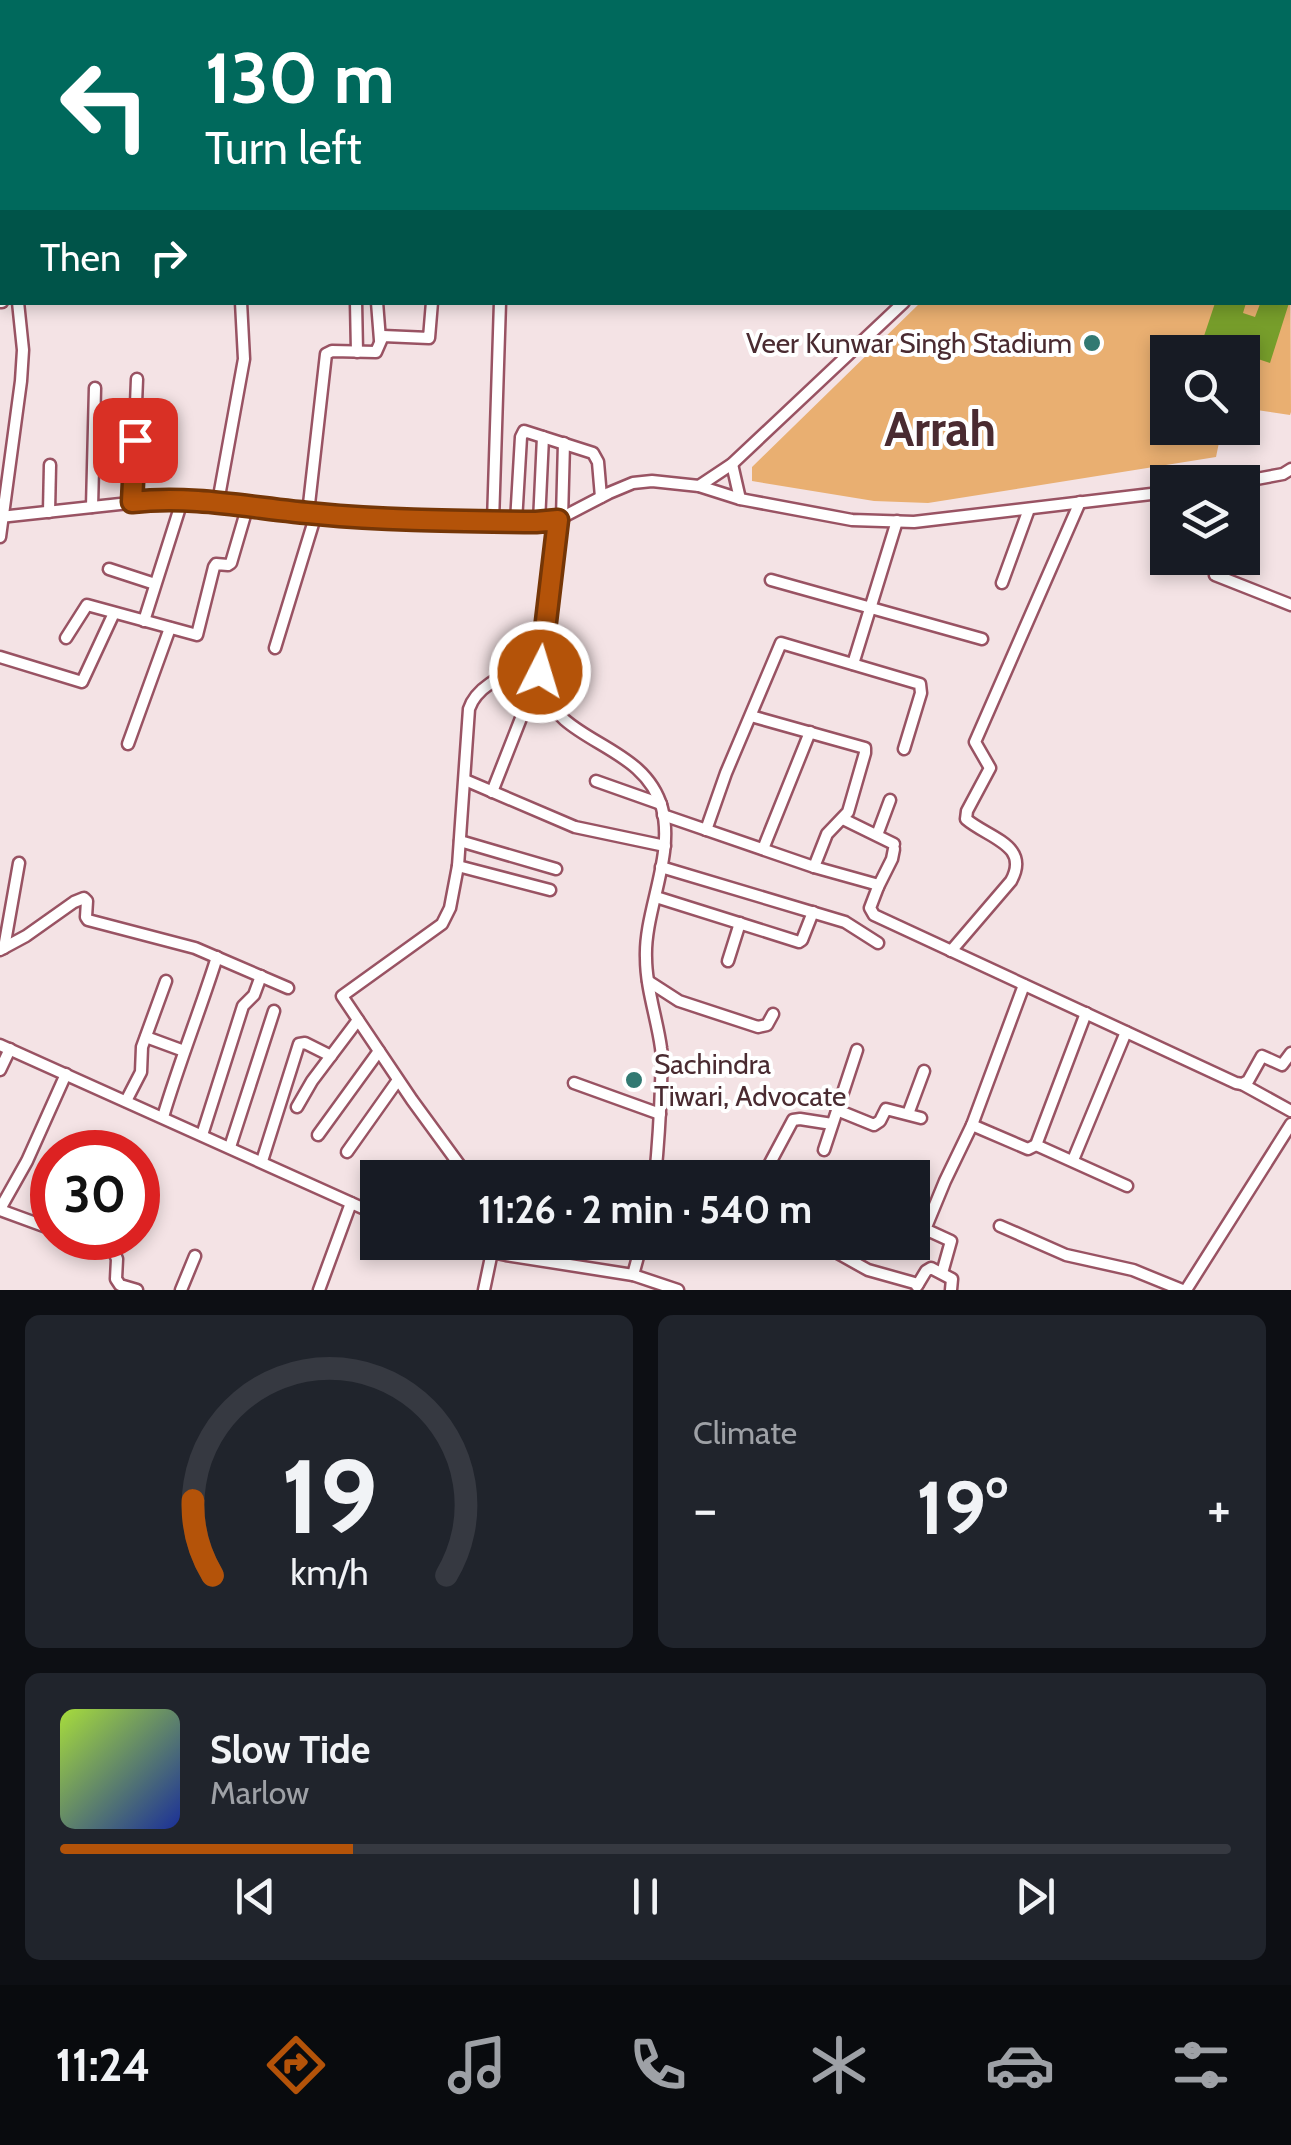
<!DOCTYPE html>
<html lang="en">
<head>
<meta charset="utf-8">
<style>
  :root { --surface:#171b24; --page:#20242c; --text:#f1f3f6; --muted:#9ea1a6; --line:#363941; --accent:#b45309 }
  body { margin:0; font-family:Cabin,sans-serif; background:var(--page); color:var(--text); height:100vh; display:flex; flex-direction:column; font-size:38px; white-space:nowrap }
  * { box-sizing:border-box; margin:0 }
  p { font-size:32px; color:var(--muted) }
  .icon { flex:none; width:55px; height:55px; fill:none; stroke:currentColor; stroke-width:2; stroke-linecap:round; stroke-linejoin:round }
  .map { position:relative; height:1290px; overflow:hidden }
  .sheet { display:flex; flex-direction:column; gap:25px; padding:25px; background:#0d0f14; flex:1 }
  .sheet>* { flex:none }
  .guide { position:absolute; left:0px; top:0px; width:1292px; height:305px; box-shadow:0 5px 15px #0003; background:#00695c; color:#fff; overflow:hidden }
  .controls { position:absolute; left:1150px; top:335px; display:grid; gap:20px }
  .controls a { display:grid; place-items:center; width:110px; height:110px; border-radius:0px; background:var(--surface); box-shadow:0 5px 15px #0003; font-size:50px }
  .speed { position:absolute; left:30px; top:1130px; display:flex; gap:20px; font-size:50px; font-weight:700; text-align:center }
  .speed>* { display:grid; place-content:center; width:130px; height:130px; border-radius:50%; background:var(--surface); box-shadow:0 5px 15px #0003; line-height:1 }
  .speed .limit { border:15px solid #d22; background:#fff; color:#111 }
  .pin { position:absolute; display:grid; place-items:center; width:85px; height:85px; color:#fff; margin:-42px; border-radius:20px; box-shadow:0 5px 15px #0006 }
  .me { position:absolute; width:110px; margin:-55px; rotate:5deg; stroke-linejoin:round; filter:drop-shadow(0 0 8px #0008) }
  .turn { display:flex; align-items:center; gap:35px; height:210px; padding:0 40px; font-size:45px }
  .turn .icon { width:130px; height:130px; stroke-width:2.5 }
  .turn b { display:block; font-size:70px; line-height:85px }
  .then { display:flex; align-items:center; height:95px; padding:0 40px; background:#0003; gap:20px; font-size:38px }
  .big { font-size:75px; font-weight:700; line-height:1.1 }
  .sheet .card { flex:1; display:flex; flex-direction:column; justify-content:center; gap:15px; min-width:0; padding:0 35px; border-radius:15px; background:var(--page) }
  .sheet .dial { align-items:center; gap:0 }
  .dial svg { height:260px; overflow:visible; fill:none; stroke:var(--line); stroke-width:7; stroke-linecap:round; text-anchor:middle }
  .dial text { fill:var(--text); stroke:none }
  .song { display:flex; align-items:center; gap:30px }
  .cover { width:120px; height:120px; border-radius:15px; background:linear-gradient(135deg,hsl(80 70% 55%),hsl(230 70% 35%)) }
  .played { height:10px; border-radius:5px; background:linear-gradient(90deg,var(--accent) 25%,var(--line) 25%) }
  .keys { display:flex; justify-content:space-around; direction:ltr }
  .heat { display:flex; justify-content:space-between; align-items:center; font-size:55px; direction:ltr }
  .sheet .tiles { flex:1; display:grid; gap:25px; grid-template-columns:1fr 1fr }
  .card:last-child { grid-column:span 2 }
  .trip { position:absolute; left:360px; top:1160px; width:570px; height:100px; border-radius:0px; background:var(--surface); box-shadow:0 5px 15px #0003; font-weight:700; line-height:100px; text-align:center }
  .menu { display:flex; height:160px; justify-content:space-around; align-items:center; background:#090b0e; color:var(--muted) }
  .menu .icon { width:70px; height:70px }
  .menu .on { color:var(--accent) }
  .menu b { font-size:45px; color:var(--text) }
  .map>svg:first-child { display:block }
</style>
</head>
<body>
<div class="map">
<svg width="1291" height="1290" viewBox="0 0 1291 1290">
  <rect width="100%" height="100%" fill="#f4e3e5"/>
  <polygon fill="#e9af71" points="1290,219 1291,412 1290,415 1243,408 1242,352 1168,352 1168,428 1222,428 1216,457 928,503 874,501 752,481 752,467 920,303 1290,302"/>
  <polygon fill="#779e2b" points="1215,303 1246,303 1243,313 1255,317 1260,304 1258,303 1289,303 1270,363 1243,354 1242,352 1202,342"/>
  <g fill="none" stroke-linecap="round" stroke-linejoin="round">
    <defs>
      <g id="minor">
        <polyline points="534,0 536,2"/>
        <polyline points="162,2 162,0"/>
        <polyline points="282,2 282,0"/>
        <polyline points="377,2 377,0"/>
        <polyline points="421,2 421,0"/>
        <polyline points="451,2 452,0"/>
        <polyline points="479,2 479,0"/>
        <polyline points="614,2 615,0"/>
        <polyline points="957,2 957,0"/>
        <polyline points="1089,2 1089,0"/>
        <polyline points="1290,47 1291,47"/>
        <polyline points="1290,198 1291,195"/>
        <polyline points="2,212 2,247"/>
        <polyline points="0,302 2,302"/>
        <polyline points="356,302 357,352"/>
        <polyline points="377,302 380,340"/>
        <polyline points="732,464 740,499"/>
        <polyline points="1240,482 1283,474 1291,469"/>
        <polyline points="699,486 732,464 904,302"/>
        <polyline points="132,502 137,379"/>
        <polyline points="218,502 244,359 241,302"/>
        <polyline points="1242,505 1253,480"/>
        <polyline points="92,507 95,388"/>
        <polyline points="49,512 50,465"/>
        <polyline points="308,513 326,354 332,351 376,352 383,336 429,338 432,302"/>
        <polyline points="0,517 157,500 239,503 289,511 371,519 536,522 557,520 609,493 633,483 652,481 699,486 740,499 852,520 914,522 1168,492"/>
        <polyline points="562,518 564,443"/>
        <path d="M557,520C553,553 549,586 545,619C543,641 537,665 543,687C559,744 644,743 662,808C675,856 644,911 646,958C646,989 657,1018 661,1048C663,1060 661,1074 661,1086C660,1117 658,1147 655,1178"/>
        <polyline points="493,522 500,302"/>
        <polyline points="516,522 521,437 524,431 593,453 598,462 601,497"/>
        <polyline points="539,522 543,437"/>
        <polyline points="0,537 21,381 23,350 18,302"/>
        <polyline points="1222,558 1215,575 1291,605"/>
        <polyline points="109,569 155,584"/>
        <polyline points="771,580 982,639"/>
        <polyline points="1002,583 1029,509"/>
        <polyline points="144,621 182,501"/>
        <polyline points="66,638 87,605 197,635 214,567 216,564 228,565 231,563 248,505"/>
        <polyline points="275,648 316,514"/>
        <polyline points="0,657 82,682 114,613"/>
        <polyline points="853,664 897,521"/>
        <polyline points="751,716 865,748 865,753 848,812 827,834 814,867"/>
        <polyline points="128,744 170,628"/>
        <polyline points="465,780 575,827 665,846"/>
        <polyline points="596,781 661,804"/>
        <polyline points="492,792 525,708 547,700"/>
        <polyline points="663,815 814,867 875,884 878,887 870,908 874,915 1236,1083 1242,1084 1248,1081 1262,1056 1282,1065 1291,1053"/>
        <polyline points="843,819 894,844"/>
        <polyline points="706,830 726,773 781,643 920,684 921,693 904,749"/>
        <polyline points="877,835 890,800"/>
        <polyline points="460,841 556,869"/>
        <polyline points="763,849 810,732"/>
        <polyline points="458,866 550,890"/>
        <polyline points="661,867 845,922 878,943"/>
        <polyline points="878,887 892,859 894,849"/>
        <polyline points="656,897 799,942 802,940 813,912"/>
        <polyline points="4,948 19,863"/>
        <polyline points="0,950 26,936 74,902 84,898 87,901 86,917 88,920 195,948 288,988"/>
        <path d="M951,951L1011,881C1031,845 988,838 966,819L967,811L990,768L975,742L1080,502"/>
        <polyline points="728,961 740,923"/>
        <polyline points="648,981 679,1001 758,1027 767,1025 773,1014"/>
        <polyline points="146,1037 184,1051"/>
        <polyline points="0,1045 378,1215"/>
        <polyline points="0,1070 10,1049"/>
        <polyline points="574,1083 660,1114"/>
        <polyline points="1242,1084 1291,1111"/>
        <polyline points="126,1101 141,1072 142,1047 166,981"/>
        <polyline points="297,1107 312,1081 358,1020"/>
        <polyline points="837,1110 874,1125 880,1121 886,1109 921,1118"/>
        <polyline points="908,1114 924,1071"/>
        <path d="M163,1117C179,1063 200,1011 217,957"/>
        <polyline points="972,1125 1028,1149 1036,1145 1127,1186"/>
        <polyline points="202,1135 243,1006 254,995 261,976"/>
        <polyline points="318,1135 379,1051"/>
        <polyline points="1036,1145 1086,1013"/>
        <polyline points="230,1147 274,1011"/>
        <polyline points="824,1150 857,1050"/>
        <polyline points="347,1152 398,1080"/>
        <polyline points="1073,1160 1126,1032"/>
        <polyline points="262,1161 299,1044 305,1043 331,1056"/>
        <polyline points="558,1173 570,1178"/>
        <path d="M469,1178L412,1100L342,996L442,924L450,908L458,866L469,709C478,681 517,671 541,658"/>
        <polyline points="762,1178 793,1120 800,1119 832,1124"/>
        <polyline points="0,1209 27,1161 66,1074"/>
        <polyline points="0,1210 52,1229"/>
        <polyline points="1000,1226 1066,1255 1133,1270 1182,1290"/>
        <polyline points="76,1238 114,1252 117,1259 116,1279 120,1285 137,1290"/>
        <polyline points="445,1242 506,1255 633,1275 678,1290"/>
        <polyline points="818,1242 868,1270 918,1284"/>
        <polyline points="942,1273 951,1241 927,1230 926,1227 945,1181 972,1125 1024,985"/>
        <polyline points="633,1275 642,1242"/>
        <polyline points="917,1286 926,1271 931,1268 952,1279 951,1290"/>
        <polyline points="181,1290 195,1256"/>
        <polyline points="319,1290 351,1203"/>
        <polyline points="484,1290 492,1252 490,1242"/>
        <polyline points="1186,1290 1291,1124"/>
      </g>
    </defs>
    <use href="#minor" stroke="#995363" stroke-width="15"/>
    <use href="#minor" stroke="#fff" stroke-width="10"/>
  </g>
  <g fill="none" stroke-linecap="round" stroke-linejoin="round">
    <defs>
      <path id="route" d="M135,440L132,502C197,495 255,509 318,514C390,521 463,521 536,522L558,520L540,672"/>
    </defs>
    <use href="#route" stroke="#753606" stroke-width="25"/>
    <use href="#route" stroke="#b45309" stroke-width="18"/>
  </g>
  <g fill="#327972" stroke="#fff" stroke-width="4">
    <circle cx="1092" cy="343" r="10"/>
    <circle cx="634" cy="1080" r="10"/>
  </g>
  <g text-anchor="middle" dominant-baseline="central" stroke-width="8" stroke-linejoin="round" paint-order="stroke">
    <g font-size="28" fill="#4a2b31" stroke="#fff" text-anchor="end">
      <text x="1072" y="343">Veer Kunwar Singh Stadium</text>
      <text x="654" y="1064" text-anchor="start">Sachindra<tspan x="654" dy="32">Tiwari, Advocate</tspan></text>
    </g>
    <g font-size="48" font-weight="bold" fill="#4a2b31" stroke="#fff">
      <text x="940" y="429">Arrah</text>
    </g>
  </g>
</svg>
<div class="controls">
<a><svg class="icon" aria-label="search" viewBox="0 0 24 24"><circle cx="10" cy="10" r="6"/><path d="M15 15l6 6"/></svg></a>
<a><svg class="icon" aria-label="layers" viewBox="0 0 24 24"><path d="M12 4l9 5-9 5-9-5zM3 14l9 5 9-5"/></svg></a>
</div>
<div class="speed"><div class="limit">30</div></div>
<div class="pin" style="left:135px;top:440px;background:#d93025"><svg class="icon" aria-label="arrive" viewBox="0 0 24 24"><path d="M6 21V4h12l-3 4 3 4H6"/></svg></div>
<svg class="me" style="left:540px;top:672px" viewBox="-20 -20 40 40"><circle r="17" fill="#b45309" stroke="#fff" stroke-width="3"/><path d="M0-11L8 9 0 5-8 9z" fill="#fff"/></svg>
<div class="trip">11:26 · 2 min · 540 m</div>
<div class="guide">
<div class="turn"><svg class="icon" aria-label="left" viewBox="0 0 24 24"><path d="M17 20v-9H6M10 6l-5 5 5 5"/></svg><div><b>130 m</b>Turn left</div></div>
<div class="then">Then<svg class="icon" aria-label="right" viewBox="0 0 24 24"><path d="M7 20v-9h11M14 6l5 5-5 5"/></svg></div>
</div>
</div>
<section class="sheet">
<div class="tiles">
<div class="card dial"><svg viewBox="0 0 100 80">
<path d="M14 69A42 42 0 1 1 86 69"/>
<path d="M14 69A42 42 0 0 1 8 46" stroke="#b45309"/>
<text x="50" y="56" font-size="32" font-weight="700">19</text>
<text x="50" y="72" font-size="11">km/h</text>
</svg></div>
<div class="card"><p>Climate</p>
<div class="heat"><a>−</a><b class="big">19°</b><a>+</a></div>
</div>
<div class="card">
<div class="song"><i class="cover"></i><div><b>Slow Tide</b><p>Marlow</p></div></div>
<div class="played"></div>
<div class="keys"><svg class="icon" aria-label="previous" viewBox="0 0 24 24"><path d="M18 5L8 12l10 7zM5 5v14"/></svg><svg class="icon" aria-label="pause" viewBox="0 0 24 24"><path d="M8 5v14M16 5v14"/></svg><svg class="icon" aria-label="next" viewBox="0 0 24 24"><path d="M6 5l10 7-10 7zM19 5v14"/></svg></div>
</div>
</div>
</section>
<nav class="menu">
<b>11:24</b>
<svg class="icon on" aria-label="directions" viewBox="0 0 24 24"><path d="M12 3l9 9-9 9-9-9zM9 14v-3h6M13 9l2 2-2 2"/></svg>
<svg class="icon" aria-label="music" viewBox="0 0 24 24"><path d="M9 18V5l10-2v13"/><circle cx="6" cy="18" r="3"/><circle cx="16" cy="16" r="3"/></svg>
<svg class="icon" aria-label="phone" viewBox="0 0 24 24"><path d="M5 4h4l2 5-3 2q2 4 5 5l2-3 5 2v4C11 20 4 13 5 4z"/></svg>
<svg class="icon" aria-label="climate" viewBox="0 0 24 24"><path d="M12 3v18M4 7l16 10M4 17L20 7"/></svg>
<svg class="icon" aria-label="car" viewBox="0 0 24 24"><path d="M5 17H2v-5l4-1 3-4h7l3 4 3 1v5h-3M9 17h6M6 11h13"/><circle cx="7" cy="17" r="2"/><circle cx="17" cy="17" r="2"/></svg>
<svg class="icon" aria-label="filters" viewBox="0 0 24 24"><path d="M4 7h16M4 17h16"/><circle cx="9" cy="7" r="2"/><circle cx="15" cy="17" r="2"/></svg>
</nav>
</body>
</html>
